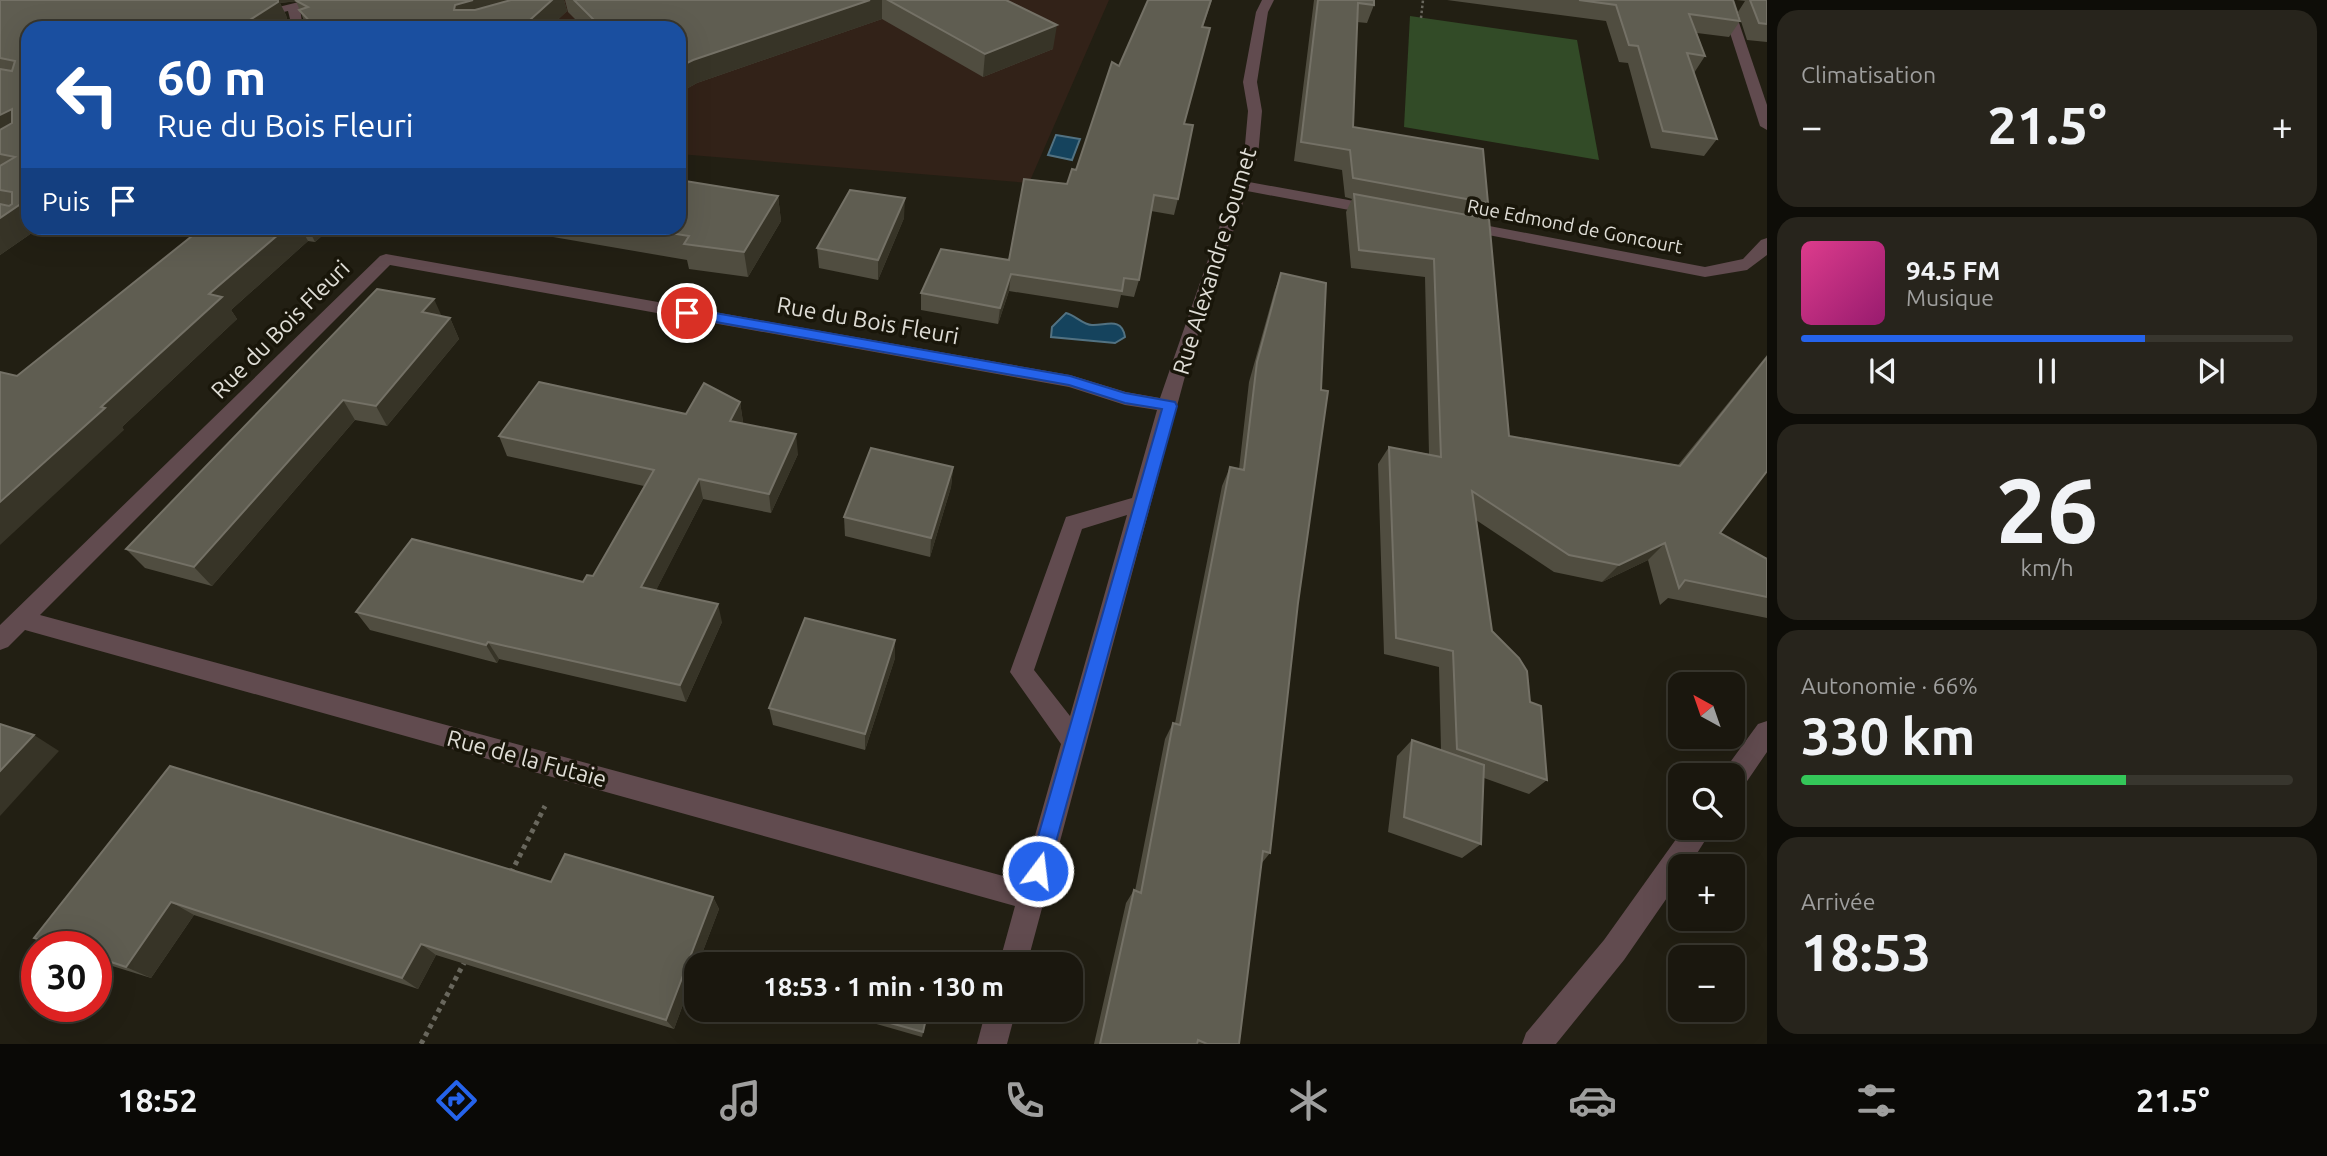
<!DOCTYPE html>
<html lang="fr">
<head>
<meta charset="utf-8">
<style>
  :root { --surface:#1a170e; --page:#27241c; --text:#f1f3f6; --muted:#9f9f9e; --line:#38362e; --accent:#2563eb }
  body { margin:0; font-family:Ubuntu,sans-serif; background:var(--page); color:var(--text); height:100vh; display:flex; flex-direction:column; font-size:26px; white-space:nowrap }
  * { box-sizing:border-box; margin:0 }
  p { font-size:23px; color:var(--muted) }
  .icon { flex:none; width:38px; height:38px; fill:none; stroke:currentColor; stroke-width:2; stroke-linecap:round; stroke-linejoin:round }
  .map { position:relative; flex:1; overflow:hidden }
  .details { display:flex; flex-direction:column; gap:10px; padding:10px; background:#0e0d08; width:560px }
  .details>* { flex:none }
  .top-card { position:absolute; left:21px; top:21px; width:665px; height:214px; border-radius:21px; box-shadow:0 7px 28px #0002,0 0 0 2px var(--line); background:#1a4fa0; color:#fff; overflow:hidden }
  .needle { width:46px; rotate:320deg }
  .tools { position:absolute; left:1668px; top:672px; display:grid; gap:14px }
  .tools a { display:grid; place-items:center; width:77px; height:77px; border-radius:14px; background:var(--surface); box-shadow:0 7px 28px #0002,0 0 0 2px var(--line); font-size:35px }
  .speed { position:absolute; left:21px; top:931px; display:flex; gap:14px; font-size:35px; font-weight:700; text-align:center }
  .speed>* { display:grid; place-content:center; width:91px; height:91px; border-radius:50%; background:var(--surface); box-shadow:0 7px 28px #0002,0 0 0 2px var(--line); line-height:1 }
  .speed .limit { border:10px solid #d22; background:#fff; color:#111 }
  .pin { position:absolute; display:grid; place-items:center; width:60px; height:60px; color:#fff; margin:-30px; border:4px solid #fff; border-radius:50%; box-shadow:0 2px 7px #0007 }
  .me { position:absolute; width:77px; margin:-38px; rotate:15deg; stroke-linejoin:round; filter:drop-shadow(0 0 5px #0008) }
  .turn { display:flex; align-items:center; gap:24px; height:147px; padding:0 21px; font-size:32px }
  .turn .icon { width:91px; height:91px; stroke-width:2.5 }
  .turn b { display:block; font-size:49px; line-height:60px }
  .then { display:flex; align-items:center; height:66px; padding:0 21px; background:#0003; gap:14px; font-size:26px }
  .big { font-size:52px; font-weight:700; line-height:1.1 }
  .details .tile { flex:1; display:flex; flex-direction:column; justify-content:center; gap:10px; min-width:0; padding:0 24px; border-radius:21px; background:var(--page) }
  .details .dial { align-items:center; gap:0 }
  .dial b { font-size:91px; line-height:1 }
  .song { display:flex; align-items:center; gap:21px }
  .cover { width:84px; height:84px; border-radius:10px; background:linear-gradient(135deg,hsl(330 70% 55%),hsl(320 70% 35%)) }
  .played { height:7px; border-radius:4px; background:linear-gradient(90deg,var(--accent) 70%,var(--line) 70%) }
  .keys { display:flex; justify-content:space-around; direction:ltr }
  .heat { display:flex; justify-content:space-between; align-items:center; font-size:38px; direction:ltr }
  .charge { height:10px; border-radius:5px; background:linear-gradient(90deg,#34c759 66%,var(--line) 0) }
  .trip { position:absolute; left:684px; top:952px; width:399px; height:70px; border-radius:21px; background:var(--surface); box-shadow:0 7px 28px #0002,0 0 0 2px var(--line); font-weight:700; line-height:70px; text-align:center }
  .menu { display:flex; height:112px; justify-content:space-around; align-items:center; background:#0a0906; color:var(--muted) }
  .menu .icon { width:49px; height:49px }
  .menu .current { color:var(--accent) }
  .menu b { font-size:32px; color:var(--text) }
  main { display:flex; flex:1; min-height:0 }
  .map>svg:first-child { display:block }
</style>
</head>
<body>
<main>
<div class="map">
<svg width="1767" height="1044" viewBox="0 0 1767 1044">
  <rect width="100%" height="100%" fill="#221f13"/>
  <polygon fill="#322218" points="473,0 1109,0 1029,183 679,154 679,28 437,28"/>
  <polygon fill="#324b27" points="1410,16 1577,40 1599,160 1404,127"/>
  <g fill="#15435d" stroke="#527282" stroke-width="2">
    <polygon points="1056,135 1080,139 1072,160 1048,155"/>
    <path d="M1066,313C1075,315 1083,325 1092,325C1105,326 1122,316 1125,337L1115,343L1051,337L1052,327Z"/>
  </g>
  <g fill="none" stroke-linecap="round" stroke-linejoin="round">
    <polyline stroke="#69675d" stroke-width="2.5" stroke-dasharray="2.5 2.5" stroke-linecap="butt" points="1421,18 1423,0"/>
    <g stroke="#69675d" stroke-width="5" stroke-dasharray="4.5 4.5" stroke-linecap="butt">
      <polyline points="511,873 545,806"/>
      <polyline points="421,1044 465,961"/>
    </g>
    <g fill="#614b4f" fill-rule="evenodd">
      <polygon points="307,0 330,0 300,8 302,22 314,28 292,27 288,11 256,18 250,14"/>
      <path d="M1262,0H1274L1268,12L1257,82L1262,111L1258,156L1249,182L1376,205L1384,210L1376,215L1247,191L1191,354L1027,964H999L1015,906L25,630L8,647L0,650V625L380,256L386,254L1070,375L1126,392L1160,398L1244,156L1248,111L1243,82L1256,12ZM390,265L1069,387L1125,405L1157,410L1132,498L1066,517L1010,672L1061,744L1022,881L40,615ZM1127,515L1070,716L1034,670L1082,529Z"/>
      <polygon points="1727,1 1733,5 1767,105 1767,130 1760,126 1721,5"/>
      <polygon points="1463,221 1705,267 1743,259 1761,240 1767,238 1767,255 1747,270 1705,277 1457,229 1457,223"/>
      <polygon points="58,228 89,228 91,230 83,235 60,231"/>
      <polygon points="1767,721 1767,752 1741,790 1732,793 1732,775 1722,775 1723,772 1758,724"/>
      <polygon points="1684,828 1713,828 1689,866 1680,866 1680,879 1624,960 1556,1044 1522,1044 1526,1033 1604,940"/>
      <polygon points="986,1010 1016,1010 1007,1044 977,1044"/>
    </g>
  </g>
  <g fill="#504d40">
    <polygon points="0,0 564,0 567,11 549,28 307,28 296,1 280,3 286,15 288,23 28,28 39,228 0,255"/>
    <polygon points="565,0 1006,0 1053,49 983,77 882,19 697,83 679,93 679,28 584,28 568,12"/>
    <polygon points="1148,0 1212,0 1203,27 1184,124 1178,199 1174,215 1151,211 1139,280 1134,297 1121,295 1118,308 1009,291 998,324 921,310 921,293 1009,260 1067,184 1076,170 1119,66"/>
    <polygon points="1314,0 1374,0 1374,5 1367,23 1357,22 1353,127 1488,203 1480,218 1509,436 1678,465 1767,355 1767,471 1720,533 1767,559 1767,618 1668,598 1660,605 1648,560 1602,582 1554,572 1476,520 1492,631 1530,702 1547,780 1529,794 1484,778 1481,844 1462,858 1388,832 1397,756 1412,740 1441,750 1439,667 1384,654 1378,464 1389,447 1429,454 1425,277 1351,268 1346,212 1352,199 1345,197 1342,170 1294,161"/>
    <polygon points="1447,0 1733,0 1740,21 1729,37 1697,33 1705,56 1694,73 1717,139 1704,156 1651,148 1628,63 1619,62 1606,21"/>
    <polygon points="1736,0 1767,0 1767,42 1747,40 1738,12 1745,1"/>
    <polygon points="778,196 781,221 748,277 689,269 687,260 500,228 679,228"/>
    <polygon points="904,218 878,280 819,268 817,248"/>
    <polygon points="202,228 331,228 315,242 308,241 231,310 237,319 122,427 124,430 17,376"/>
    <polygon points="1281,273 1298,603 1270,853 1261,864 1239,1044 1094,1044 1126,903 1134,890 1135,891 1165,739 1173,723 1175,723 1222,486 1230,467 1239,469 1249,382 1274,293"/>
    <polygon points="442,317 450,318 459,339 387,426 355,420 212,586 145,568 126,549"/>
    <polygon points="740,402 743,422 742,424 798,454 771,513 703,499 656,590 722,622 686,702 499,659 497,663 370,630 356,612 583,582 593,576 644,486 507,456 499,436 686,414"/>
    <polygon points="953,467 951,487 930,557 845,536 844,517"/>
    <polygon points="895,658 865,750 773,725 769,708"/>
    <polygon points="170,766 551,882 713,897 719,909 698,964 696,964 696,969 674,1029 436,955 418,989 194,915 151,978 96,961 96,947 55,947 34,938"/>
    <polygon points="929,1010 922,1037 873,1023 872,1018"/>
  </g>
  <g fill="#373427">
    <polygon points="242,0 310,0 280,3 286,15 288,23 281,28 237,28"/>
    <polygon points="473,0 545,0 461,25 454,10 455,5"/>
    <polygon points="552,0 564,0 567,11 549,28 521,28"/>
    <polygon points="870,0 882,0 882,19 697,83 679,93 679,67 693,60"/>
    <polygon points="1057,25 1053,49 983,77 985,54"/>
    <polygon points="12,109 28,131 0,147 0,115"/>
    <polygon points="778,196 781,221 748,277 744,252"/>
    <polygon points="905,198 904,218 878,280 878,260"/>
    <polygon points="28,199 28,228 39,228 0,255 0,218"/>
    <polygon points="286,228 301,228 308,241 231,310 237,319 122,427 124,430 0,545 0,502 101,407 209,294"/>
    <polygon points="308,228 331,228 315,242"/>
    <polygon points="1011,274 1009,291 998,324 1000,308"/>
    <polygon points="434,299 443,319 422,312"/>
    <polygon points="450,318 459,339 387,426 376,406"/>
    <polygon points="343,400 355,420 212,586 194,567"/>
    <polygon points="740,402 743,422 733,441 730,421"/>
    <polygon points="796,434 798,454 771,513 769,494"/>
    <polygon points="953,467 951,487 930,557 931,538"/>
    <polygon points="699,479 703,499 648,606 641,587"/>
    <polygon points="1665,543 1648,560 1602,582 1619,565"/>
    <polygon points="718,604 722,622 686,702 680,685"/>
    <polygon points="895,640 895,658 865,750 865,734"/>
    <polygon points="488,642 499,659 497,663 486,645"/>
    <polygon points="34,735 59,751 0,816 0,771"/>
    <polygon points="713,897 719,909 698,964 696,964 696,969 674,1029 666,1020"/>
    <polygon points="171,902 194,915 151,978 126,967"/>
    <polygon points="421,944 436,955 418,989 402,978"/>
  </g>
  <g fill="#5f5d51" stroke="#747166" stroke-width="2">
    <polygon points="0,0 278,0 278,2 237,28 28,28 28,199 0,218 0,204 9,206 12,204 12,192 0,190 0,166 15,157 0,154 0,130 12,123 12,109 0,115 0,69 12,71 15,61 0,58"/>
    <polygon points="295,0 473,0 455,5 454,10 475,10 511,0 552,0 521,28 316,28 299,10 308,7"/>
    <polygon points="574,0 870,0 693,60 679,67 679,28 602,28"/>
    <polygon points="888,0 1006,0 1057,25 985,54"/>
    <polygon points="1148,0 1211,0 1202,27 1210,28 1184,124 1193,125 1178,199 1154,195 1139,280 1124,278 1122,291 1011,274 1000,308 921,293 941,249 1009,260 1024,179 1067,184 1072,169 1076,170 1112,62 1119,66"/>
    <polygon points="1318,0 1374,0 1374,5 1358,3 1353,127 1483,149 1488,203 1353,178 1350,150 1301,142"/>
    <polygon points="1579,0 1733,0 1740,21 1689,14 1705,56 1687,53 1717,139 1663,131 1638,46 1629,45 1616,5"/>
    <polygon points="1750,0 1767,0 1767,24 1759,23"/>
    <polygon points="679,180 778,196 744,252 684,244 689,236 639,228 679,228"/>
    <polygon points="850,190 905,198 878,260 817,248"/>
    <polygon points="1354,194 1489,219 1509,436 1680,466 1767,357 1767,471 1720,533 1767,559 1767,597 1685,580 1679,588 1665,543 1619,565 1569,555 1472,491 1492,631 1519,658 1527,671 1530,702 1541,706 1547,780 1457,749 1453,651 1396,638 1389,447 1441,457 1434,259 1359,250"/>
    <polygon points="202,228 286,228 209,294 222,297 101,407 105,408 0,502 0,372 17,376"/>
    <polygon points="1281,273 1326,283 1321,390 1328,391 1298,603 1270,853 1263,851 1239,1044 1207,1044 1198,1040 1197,1044 1100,1044 1134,890 1141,893 1173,723 1180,725 1230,467 1244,470 1257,362"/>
    <polygon points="377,289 434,299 422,312 450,318 376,406 343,400 194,567 126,549"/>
    <polygon points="539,382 686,414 704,383 740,402 730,421 796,434 769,494 699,479 641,587 718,604 680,685 488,642 486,645 356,612 412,539 583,582 587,575 593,576 654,470 499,436"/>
    <polygon points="871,448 953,467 931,538 844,517"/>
    <polygon points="805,618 895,640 865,734 769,708"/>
    <polygon points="0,724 34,735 0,771"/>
    <polygon points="1412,740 1484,765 1481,844 1404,817"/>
    <polygon points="170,766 551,882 565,854 713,897 666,1020 421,944 402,978 171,902 126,967 96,957 96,947 62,947 34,938"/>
    <polygon points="874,1010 928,1010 923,1032 872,1018"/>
  </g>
  <polygon fill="#2563eb" stroke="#184099" stroke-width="2" points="687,308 1070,376 1125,393 1175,402 1177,406 1046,878 1038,881 1031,878 1028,871 1162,409 1125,403 1069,385 682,316 680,313"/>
  <g text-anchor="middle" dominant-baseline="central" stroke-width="7" stroke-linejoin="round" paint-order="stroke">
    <g font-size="19" fill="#e0ded7" stroke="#19160a">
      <text transform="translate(1575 226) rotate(11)">Rue Edmond de Goncourt</text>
    </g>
    <g font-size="23" fill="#e0ded7" stroke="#19160a">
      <text transform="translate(1214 261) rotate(-73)">Rue Alexandre Soumet</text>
      <text transform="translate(868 320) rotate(10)">Rue du Bois Fleuri</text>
      <text transform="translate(280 329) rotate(-45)">Rue du Bois Fleuri</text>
      <text transform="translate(527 758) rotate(15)">Rue de la Futaie</text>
    </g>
  </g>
</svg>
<div class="tools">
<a><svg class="needle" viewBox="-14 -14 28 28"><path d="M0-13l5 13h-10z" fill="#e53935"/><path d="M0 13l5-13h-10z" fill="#9f9f9e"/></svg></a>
<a><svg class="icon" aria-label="search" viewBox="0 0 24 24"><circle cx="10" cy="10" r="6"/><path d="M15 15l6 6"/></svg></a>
<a>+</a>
<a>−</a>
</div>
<div class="speed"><div class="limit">30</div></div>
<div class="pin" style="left:687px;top:313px;background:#d93025"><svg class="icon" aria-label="arrive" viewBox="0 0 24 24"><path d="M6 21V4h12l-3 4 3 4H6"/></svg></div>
<svg class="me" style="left:1038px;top:871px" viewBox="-20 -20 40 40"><circle r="17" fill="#2563eb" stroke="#fff" stroke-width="3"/><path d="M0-11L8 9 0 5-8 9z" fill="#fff"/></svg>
<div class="trip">18:53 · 1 min · 130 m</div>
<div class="top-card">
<div class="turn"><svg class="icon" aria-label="left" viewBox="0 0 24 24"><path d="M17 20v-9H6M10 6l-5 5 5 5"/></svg><div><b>60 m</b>Rue du Bois Fleuri</div></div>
<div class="then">Puis<svg class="icon" aria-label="arrive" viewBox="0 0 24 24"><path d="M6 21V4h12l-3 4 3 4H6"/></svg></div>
</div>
</div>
<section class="details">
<div class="tile"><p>Climatisation</p>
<div class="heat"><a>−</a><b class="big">21.5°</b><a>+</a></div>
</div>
<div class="tile">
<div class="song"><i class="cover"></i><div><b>94.5 FM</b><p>Musique</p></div></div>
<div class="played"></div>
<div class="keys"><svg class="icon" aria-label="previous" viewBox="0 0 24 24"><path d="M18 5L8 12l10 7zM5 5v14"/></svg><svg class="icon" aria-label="pause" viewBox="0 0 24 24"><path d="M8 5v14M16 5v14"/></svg><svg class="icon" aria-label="next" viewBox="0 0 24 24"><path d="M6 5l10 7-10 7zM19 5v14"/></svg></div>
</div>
<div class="tile dial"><b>26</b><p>km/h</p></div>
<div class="tile"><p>Autonomie · 66%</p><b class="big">330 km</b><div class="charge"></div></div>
<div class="tile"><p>Arrivée</p><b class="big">18:53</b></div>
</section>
</main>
<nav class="menu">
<b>18:52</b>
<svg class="icon current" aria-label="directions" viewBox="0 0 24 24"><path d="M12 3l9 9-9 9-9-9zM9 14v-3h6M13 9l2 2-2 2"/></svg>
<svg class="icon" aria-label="music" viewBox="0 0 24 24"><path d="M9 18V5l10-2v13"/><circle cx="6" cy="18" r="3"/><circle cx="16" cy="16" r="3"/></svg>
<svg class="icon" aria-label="phone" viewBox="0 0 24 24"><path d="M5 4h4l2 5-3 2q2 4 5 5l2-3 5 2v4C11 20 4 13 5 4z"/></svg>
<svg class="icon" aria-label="climate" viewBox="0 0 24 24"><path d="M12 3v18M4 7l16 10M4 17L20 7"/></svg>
<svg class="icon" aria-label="car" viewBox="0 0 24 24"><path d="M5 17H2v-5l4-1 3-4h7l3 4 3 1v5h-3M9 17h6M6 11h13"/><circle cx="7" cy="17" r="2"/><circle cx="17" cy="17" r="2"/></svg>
<svg class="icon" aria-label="filters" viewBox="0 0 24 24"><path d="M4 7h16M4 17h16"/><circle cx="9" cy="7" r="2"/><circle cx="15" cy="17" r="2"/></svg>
<b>21.5°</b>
</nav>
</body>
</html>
